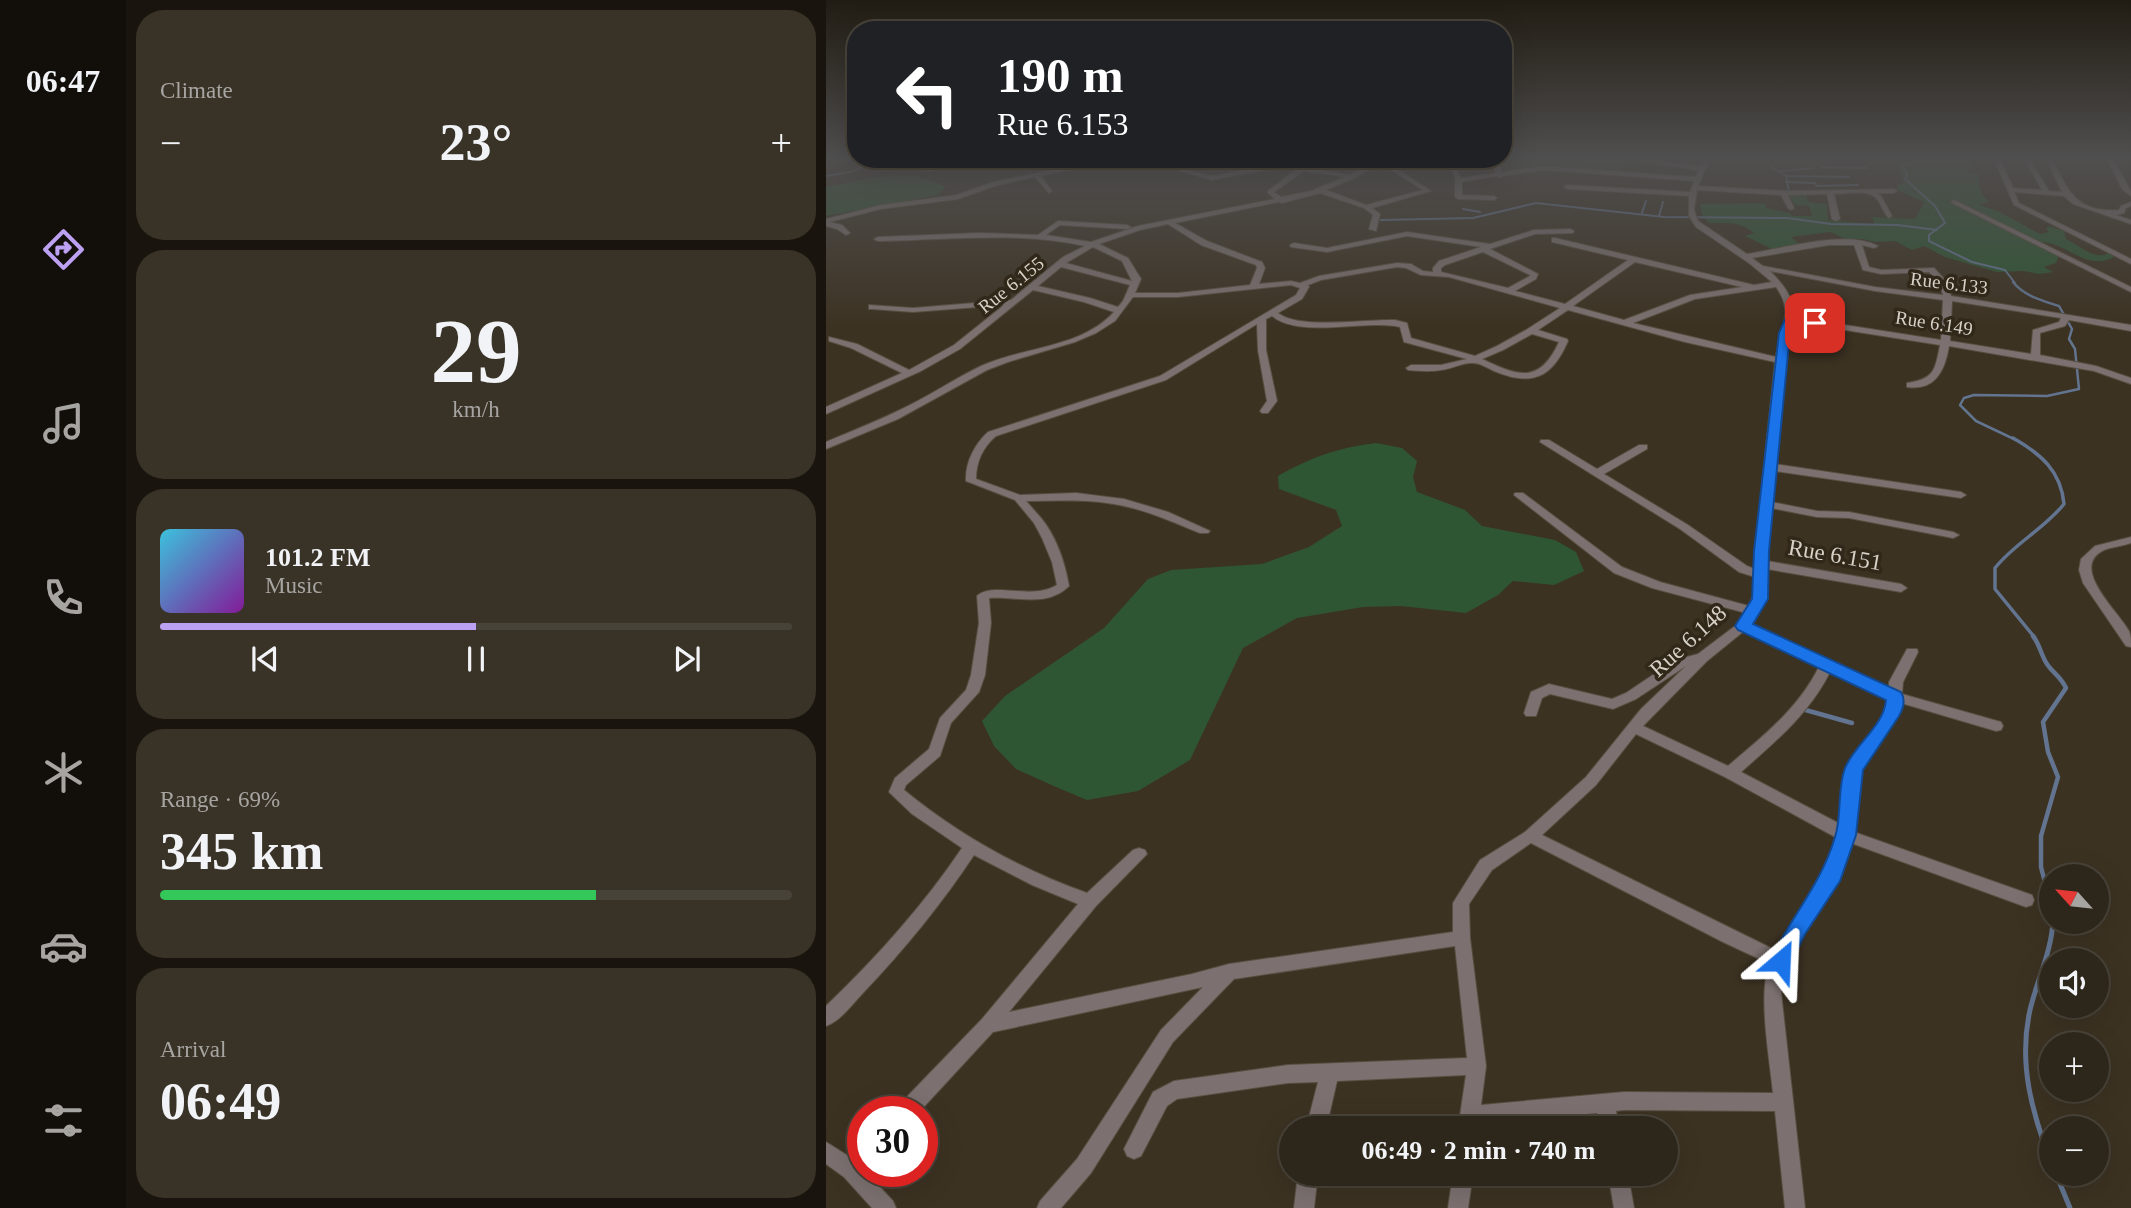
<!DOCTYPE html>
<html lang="en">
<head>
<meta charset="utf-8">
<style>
  :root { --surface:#2d261a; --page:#393227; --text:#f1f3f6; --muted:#a7a5a2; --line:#484339; --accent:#bca0f2 }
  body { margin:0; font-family:Georgia,serif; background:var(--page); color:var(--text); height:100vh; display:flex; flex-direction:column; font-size:26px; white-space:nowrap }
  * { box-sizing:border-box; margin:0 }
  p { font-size:23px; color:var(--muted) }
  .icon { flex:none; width:38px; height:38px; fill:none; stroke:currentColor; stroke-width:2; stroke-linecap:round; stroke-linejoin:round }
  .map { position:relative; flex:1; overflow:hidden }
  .side { display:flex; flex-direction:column; gap:10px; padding:10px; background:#19150e; width:700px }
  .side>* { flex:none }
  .hud { position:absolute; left:21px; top:21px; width:665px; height:147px; border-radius:28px; box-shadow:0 7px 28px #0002,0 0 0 2px var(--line); background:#202124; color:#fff; overflow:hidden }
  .needle { width:46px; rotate:297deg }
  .buttons { position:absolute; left:1213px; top:864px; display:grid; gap:14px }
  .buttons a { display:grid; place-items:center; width:70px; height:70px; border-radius:50%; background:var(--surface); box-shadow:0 7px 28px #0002,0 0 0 2px var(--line); font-size:35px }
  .speed { position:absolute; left:21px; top:1096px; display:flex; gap:14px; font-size:35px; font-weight:700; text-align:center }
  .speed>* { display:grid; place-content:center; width:91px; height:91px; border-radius:50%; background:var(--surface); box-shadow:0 7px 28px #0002,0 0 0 2px var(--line); line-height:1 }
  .speed .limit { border:10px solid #d22; background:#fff; color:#111 }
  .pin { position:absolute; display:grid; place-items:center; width:60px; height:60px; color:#fff; margin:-30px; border-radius:14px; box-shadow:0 4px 10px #0006 }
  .me { position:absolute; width:77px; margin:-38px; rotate:26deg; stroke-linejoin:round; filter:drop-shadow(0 0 5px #0008) }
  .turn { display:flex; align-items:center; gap:24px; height:147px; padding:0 35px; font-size:32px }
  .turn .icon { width:91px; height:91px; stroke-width:2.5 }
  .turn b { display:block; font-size:49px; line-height:60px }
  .big { font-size:52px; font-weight:800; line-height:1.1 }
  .side .card { flex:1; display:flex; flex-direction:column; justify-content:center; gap:10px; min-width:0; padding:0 24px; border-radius:28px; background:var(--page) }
  .side .dial { align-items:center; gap:0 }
  .dial b { font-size:91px; line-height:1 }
  .song { display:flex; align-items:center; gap:21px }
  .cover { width:84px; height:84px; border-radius:10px; background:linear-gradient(135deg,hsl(190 70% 55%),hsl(290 70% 35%)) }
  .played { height:7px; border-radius:4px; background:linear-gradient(90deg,var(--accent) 50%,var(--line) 50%) }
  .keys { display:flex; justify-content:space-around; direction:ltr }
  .heat { display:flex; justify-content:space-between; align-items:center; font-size:38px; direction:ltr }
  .charge { height:10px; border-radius:5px; background:linear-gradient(90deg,#34c759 69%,var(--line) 0) }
  .trip { position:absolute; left:453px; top:1116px; width:399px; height:70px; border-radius:35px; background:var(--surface); box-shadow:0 7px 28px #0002,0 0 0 2px var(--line); font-weight:800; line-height:70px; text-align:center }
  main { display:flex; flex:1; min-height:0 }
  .menu { display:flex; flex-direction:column; width:126px; justify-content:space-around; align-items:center; background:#120f0a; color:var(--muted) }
  .menu .icon { width:49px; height:49px }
  .menu .current { color:var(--accent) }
  .menu b { font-size:32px; color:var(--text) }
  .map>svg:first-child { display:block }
</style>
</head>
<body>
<main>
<nav class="menu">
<b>06:47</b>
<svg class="icon current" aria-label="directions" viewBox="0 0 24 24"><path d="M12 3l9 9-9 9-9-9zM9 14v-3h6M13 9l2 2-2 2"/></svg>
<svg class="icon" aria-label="music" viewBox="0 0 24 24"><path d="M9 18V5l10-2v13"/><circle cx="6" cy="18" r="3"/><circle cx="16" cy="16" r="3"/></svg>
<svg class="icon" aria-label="phone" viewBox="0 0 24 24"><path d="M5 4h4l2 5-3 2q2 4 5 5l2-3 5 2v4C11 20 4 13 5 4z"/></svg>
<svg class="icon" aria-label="climate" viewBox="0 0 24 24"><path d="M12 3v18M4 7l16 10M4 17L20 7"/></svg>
<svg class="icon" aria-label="car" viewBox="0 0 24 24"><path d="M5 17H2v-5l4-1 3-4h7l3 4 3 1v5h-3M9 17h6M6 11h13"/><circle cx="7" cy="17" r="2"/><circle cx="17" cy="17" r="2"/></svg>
<svg class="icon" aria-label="filters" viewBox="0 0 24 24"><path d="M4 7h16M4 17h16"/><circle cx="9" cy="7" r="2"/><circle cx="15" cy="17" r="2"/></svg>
</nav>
<section class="side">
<div class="card"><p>Climate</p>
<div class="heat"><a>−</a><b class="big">23°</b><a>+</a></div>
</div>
<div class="card dial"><b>29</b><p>km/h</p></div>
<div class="card">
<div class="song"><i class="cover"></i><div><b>101.2 FM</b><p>Music</p></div></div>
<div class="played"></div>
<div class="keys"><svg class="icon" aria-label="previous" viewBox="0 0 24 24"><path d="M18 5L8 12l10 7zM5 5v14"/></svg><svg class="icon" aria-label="pause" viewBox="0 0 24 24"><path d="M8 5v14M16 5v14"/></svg><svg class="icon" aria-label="next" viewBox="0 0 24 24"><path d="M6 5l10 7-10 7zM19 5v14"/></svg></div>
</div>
<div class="card"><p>Range · 69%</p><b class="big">345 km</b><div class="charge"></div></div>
<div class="card"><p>Arrival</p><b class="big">06:49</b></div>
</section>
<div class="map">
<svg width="1305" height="1208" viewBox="0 0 1305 1208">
  <rect width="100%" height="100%" fill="#3c3222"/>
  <g fill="#2f5633">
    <polygon points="700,159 810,159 822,165 801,167 786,172 715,170 709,173 680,170 689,167 682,163"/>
    <path d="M1068,159H1144L1148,167L1139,171L1152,174C1153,182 1152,194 1164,201L1154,205L1174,212L1214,234L1223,232L1220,229L1223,226L1238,231L1240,239C1255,246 1268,261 1283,253L1288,257C1258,272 1241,241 1213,242L1221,251L1233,256L1230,263L1218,267L1227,272L1213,274L1198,271L1171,272L1119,257L1098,246L1086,250L1069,241L1049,242L1037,239H1020L1004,232L965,237L977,247L950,251L919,236L928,233C914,221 901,223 883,223L876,215L874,204L939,203L940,208L964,213L966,216H986L983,206L969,205L963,195L980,194L982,202L1001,204L1002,220L1048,224L1046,217L1089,219L1098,202L1071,190V185L1078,183Z"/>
    <polygon points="91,176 120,186 112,195 0,216 0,187 49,177"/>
    <path d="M550,443L576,448L591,461L587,477L591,492L639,510L656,526L729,540L750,552L758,571L728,585L687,581L672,595L640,613L575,606L537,607L471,618L417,648L364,760L312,791L261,800L230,787L190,769L168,746L156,721L179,696L278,628L322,579L345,570L436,564L483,547L516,526L510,510L453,489L452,476C486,457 511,448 550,443Z"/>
  </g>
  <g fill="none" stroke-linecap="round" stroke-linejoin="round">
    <g stroke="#627490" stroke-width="2">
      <polyline points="646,159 649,164"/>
      <polyline points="1082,159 1085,164 1075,166 1081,173 1079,179 1109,206 1119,223 1103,235 1103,241 1146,262 1179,270 1189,283"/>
      <polyline points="945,167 960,176 1023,177"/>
      <polyline points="995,167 1041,168"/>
      <polyline points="955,171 987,168"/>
      <polyline points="0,176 28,171 55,159"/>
      <polyline points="960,176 963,192"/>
      <polyline points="960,182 989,183 991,186 1032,185"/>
      <polyline points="637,209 654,212"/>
      <polyline points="816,213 820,201"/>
      <polyline points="833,216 837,202"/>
      <polyline points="555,220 647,218 710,203 838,217 961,218 1005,224 1071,225 1111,230"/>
    </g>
    <path stroke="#627490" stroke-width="2.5" d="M1187,282C1198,296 1217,301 1233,306L1246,329L1243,339L1249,349L1253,389L1221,396L1148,395L1138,398L1134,405L1150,421L1190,440"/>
    <path stroke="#627490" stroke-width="3.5" d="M1187,438C1215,454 1235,471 1238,504C1218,529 1189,543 1169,568V589L1209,638"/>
    <g stroke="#627490" stroke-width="4.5">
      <path d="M1207,636C1214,645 1215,655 1221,664C1227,673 1235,677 1240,688L1217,722L1222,752L1232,777L1215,836V867L1221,890"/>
      <polyline points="976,709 1026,723"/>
    </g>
    <g stroke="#627490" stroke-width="5">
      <polyline points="1221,888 1225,903"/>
      <path d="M1225,1162C1206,1113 1192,1063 1204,1010C1211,980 1225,953 1227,922"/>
      <polyline points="1230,1174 1244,1208"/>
    </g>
    <defs>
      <g id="minor">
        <polygon points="24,159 20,162 17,160 17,159"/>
        <polygon points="127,159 137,159 104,171 99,170"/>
        <polygon points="279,159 293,159 215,176 226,191 223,193 209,177 169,186 132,199 55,209 3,222 16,225 24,233 20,235 11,229 0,226 0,219 55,205 131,195 167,182"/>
        <path d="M552,159H561L559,161L605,191L546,208L554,214L550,231L543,229L547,215L538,208L494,193L456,203L453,202L349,223L381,241L436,262L439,268L433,284L465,281L474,283L493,276L571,263L585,264L597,271L607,272V268L613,261L655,247L581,236L501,252L465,247L464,245L468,243L501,248L581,232L664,244L708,230L744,229L748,231L747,233L709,234L664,249L712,274L710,279L689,291L739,304L802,260L726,242V238H729L928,285L946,282L923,263L870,227L863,216V196L741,189L738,187L741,185L864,192L868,181L716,170L677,176L674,178L671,176L636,182V195L668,196L671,198L668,200L632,199L629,197V177L619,159H626L635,178L670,173L665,159H671L676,172L716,166L870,177L872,170L800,159H820L874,167L878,159H884L872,186L963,191L1068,189L1071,191L1068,193H1051L1055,196L1066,216L1063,218C1057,213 1056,204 1050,198C1041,189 1019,194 1008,194L1014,219L1010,221L1006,219L1001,194L962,195L968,208L965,210L962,208L955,195L871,190L868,210L872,221L921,254C957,249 1019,229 1052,246L1048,248L1036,245L1043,267L1055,270L1108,268L1121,282L1125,296L1305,325V331L1243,320L1239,326L1214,333V355L1270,366L1305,378V384L1268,371L1123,346C1119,371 1109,391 1081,387V383C1108,379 1109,371 1114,345L968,322L961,338L949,464L1135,492L1140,495L1135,498L948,471L945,502L991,511L1023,512L1127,532L1133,535L1127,538L1023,518L991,517L945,508L941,561L1075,584L1081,588L1075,592L941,569C941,590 938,607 925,625L1063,689V682L1081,649H1091L1092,652L1077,682L1076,694L1175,722L1177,726L1175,730L1170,731L1075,703L1073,712L1035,771L1028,832L1206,895L1208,900L1206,905L1200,907L1025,843C1020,857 1017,872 1010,885C990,921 961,950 955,992L979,1208H959L949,1111L798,1110L790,1111L794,1129H774L771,1113L652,1124V1129H632L640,1075L511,1081L500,1129H480L492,1082L462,1083L351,1099L341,1106L315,1156L308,1159L301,1156L298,1149L327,1092L348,1081L462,1065L641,1058L629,946L408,979L347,1042L265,1173L235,1208H211L214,1201L251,1159L335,1030L377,987L167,1032L94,1111H72L74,1104L156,1019L252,904L206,885L148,855C115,905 77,951 36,994C26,1005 14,1021 0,1026V1006C50,958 97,906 136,848L86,814L63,792L69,778L103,749L114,718L140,690L145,675L153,623L151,596C167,581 204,601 231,585L226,562L216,538L208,523L189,500L140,481C139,462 149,444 162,432L334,376L470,295L474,288L465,285L352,297H307L289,321L270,333L249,342L182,362L161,370L72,419L0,449V442C28,430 57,419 84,405C108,393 130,378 155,366C196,347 256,348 288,312L258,302L207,290L134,349L95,371L0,414V407L76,373L25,348L3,341V337L31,344L83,370L128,345L178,305L87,312L46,309H43V305L87,308L185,300L237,257L259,246C191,231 121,240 52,241L48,239L52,237L153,233L212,235L232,221L301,225L305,227L301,229L234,225L220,235L265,242L312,226L449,199L442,193V191L470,169L456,167L386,180L354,171V169L386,176L456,163L524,175ZM554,163L597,190L540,205L500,190L529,178ZM478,171L518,177L485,191L455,197L448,192ZM342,224L375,245L430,265L431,268L424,285L352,293H309L315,279L302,258L273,244L314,230ZM1003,245H1028L1037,270L1055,274L1103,272L1113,282L1117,295L1049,287L937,266L926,258ZM267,247L296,261L306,281L240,263ZM657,252L704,275V276L682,288L615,272V268L619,265ZM809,262L916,287L864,295L798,320L747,306ZM235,267L304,285L297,301L292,307L264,298L212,286ZM571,267L580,268L595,275L623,277L734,308L700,330L671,346L649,356L585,338L581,323L569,320C540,319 473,330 452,313L476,299L483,287L482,285L495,280ZM944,271L1049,291L1117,300L1115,340L968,317C968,297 957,284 944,271ZM950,287C969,313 953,329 950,357L807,323L869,299ZM1126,301L1235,318L1233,322L1207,330L1205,354L1124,341ZM742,310L859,342L949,362L929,551V569L921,566L862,525L778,474L821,449V445H813L771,469L723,440H715L714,442L854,529L913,572L929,577V589L923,606L834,582L796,567L697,493H689L688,495L788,573L826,588L920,613L913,623L872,654L849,660L800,693L786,699L723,684L705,692L698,713L700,716H710L716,698L724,694L787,709L810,699L860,666L815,709L760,777L699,832L654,860L627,903V932L403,964L366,974L183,1012L270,906L321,854L319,850L313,848L307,850L261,893C194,869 133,835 78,790L80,785L114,756L125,723L153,692L159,675L165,623L163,598C190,596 221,608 243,586C239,563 230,536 215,518C210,512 205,507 200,501C227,501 254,499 281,503C314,507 344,521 374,533H382L384,531L342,512L298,499L250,493L194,495L150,479C150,462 157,447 170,436L340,380L431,324L432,350L441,401L434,411L436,413H442L451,401L440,350V319L446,316C474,339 539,319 574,327L578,342L641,359L615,365H585L580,368L582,370C592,371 605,372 615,370C626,369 637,362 647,363C654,363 662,368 668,371C706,387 726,378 742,341L741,339L712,330ZM706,334L733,342C713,385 692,376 656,359L677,350ZM918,631L993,667C972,709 937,736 902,766L817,726L881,661ZM1004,672L1062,699L1061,709L1021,770L1014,824L915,772C949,742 983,714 1004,672ZM810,734L899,777L1011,838L997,878L966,923L951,951L716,835L770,785ZM705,843L897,942L944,964C931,991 944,1061 947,1093L798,1092L655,1105L660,1066L644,938L643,904L666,870Z"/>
        <path d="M1168,159H1174L1187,188L1216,190L1198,159H1204L1223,191L1236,192L1220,159H1226C1243,192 1251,213 1293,210L1295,206L1305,202V206L1300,208L1298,213L1290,215L1305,220V224L1247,204L1238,196L1188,192L1193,203L1305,259V264L1188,205Z"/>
        <polygon points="1281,159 1287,159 1305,191 1305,196 1296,189"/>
        <polygon points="1128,200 1305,287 1305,292 1126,203 1125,202"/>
        <path d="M1305,537V543C1297,546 1286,547 1278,550C1242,567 1293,612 1303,631C1305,636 1305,642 1305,647L1300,646L1257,583L1253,570L1255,559L1269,546Z"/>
        <polygon points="0,1142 24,1157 37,1148 37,1171 39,1171 67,1201 70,1208 46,1208 18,1177 0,1164"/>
        <polygon points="472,1174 492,1174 488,1208 468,1208"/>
        <polygon points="627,1174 647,1174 642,1208 622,1208"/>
        <polygon points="782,1174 802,1174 808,1208 788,1208"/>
      </g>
    </defs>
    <use href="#minor" stroke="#584f40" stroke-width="2"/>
    <use href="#minor" fill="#7c7170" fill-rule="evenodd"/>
  </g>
  <linearGradient id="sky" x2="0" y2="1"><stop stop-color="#211c13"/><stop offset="0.48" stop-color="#504f4f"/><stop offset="1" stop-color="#504f4f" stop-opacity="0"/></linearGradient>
  <rect width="1305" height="329" fill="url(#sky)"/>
  <path fill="#1a73e8" stroke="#114b97" stroke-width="2" d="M964,316L994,323L989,326L968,323L964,333L943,551L942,599L927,624L1075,692C1080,700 1077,709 1073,716L1037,770L1030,835L1014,881L979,934L963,967L955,970L947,967L944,961C964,918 996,883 1009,837C1016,816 1011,789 1019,768C1029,744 1058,726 1060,700L912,630L909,626L926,599L928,551L953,333L959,319Z"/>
  <g text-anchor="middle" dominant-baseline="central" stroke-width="7" stroke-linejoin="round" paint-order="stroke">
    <g font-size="19" fill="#d7d1c7" stroke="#312819">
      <text transform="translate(1123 283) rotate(7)">Rue 6.133</text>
      <text transform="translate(185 285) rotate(-39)">Rue 6.155</text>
      <text transform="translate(1108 323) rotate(9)">Rue 6.149</text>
    </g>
    <g font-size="23" fill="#d7d1c7" stroke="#312819">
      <text transform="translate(1009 555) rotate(10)">Rue 6.151</text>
      <text transform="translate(862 641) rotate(-42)">Rue 6.148</text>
    </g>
  </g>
</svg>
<div class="buttons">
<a><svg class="needle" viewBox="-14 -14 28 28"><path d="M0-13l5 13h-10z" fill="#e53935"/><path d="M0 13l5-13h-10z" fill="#a7a5a2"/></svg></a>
<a><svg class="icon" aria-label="sound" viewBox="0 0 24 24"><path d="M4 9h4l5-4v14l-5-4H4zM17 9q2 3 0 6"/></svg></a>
<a>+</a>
<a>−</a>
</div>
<div class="speed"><div class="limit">30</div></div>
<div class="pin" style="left:989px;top:323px;background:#d93025"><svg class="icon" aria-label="arrive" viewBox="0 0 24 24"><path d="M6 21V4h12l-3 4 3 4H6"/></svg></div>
<svg class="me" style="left:955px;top:961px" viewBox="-20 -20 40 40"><path d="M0-17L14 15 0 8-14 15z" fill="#1a73e8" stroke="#fff" stroke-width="4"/></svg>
<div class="trip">06:49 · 2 min · 740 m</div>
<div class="hud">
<div class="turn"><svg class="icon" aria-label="left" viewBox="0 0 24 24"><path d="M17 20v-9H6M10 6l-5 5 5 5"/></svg><div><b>190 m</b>Rue 6.153</div></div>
</div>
</div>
</main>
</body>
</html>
